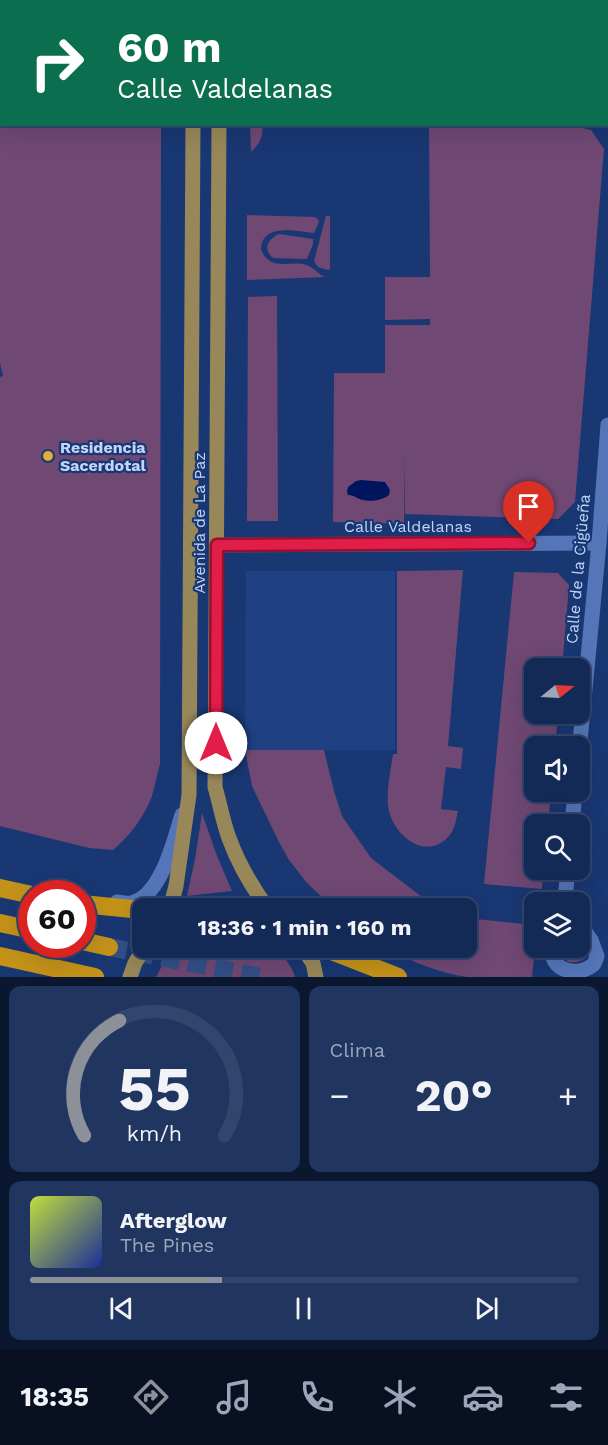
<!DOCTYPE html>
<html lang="es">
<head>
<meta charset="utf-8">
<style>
  :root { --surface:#132956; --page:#203560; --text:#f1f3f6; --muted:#9da6b9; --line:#32456c; --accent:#8c9099 }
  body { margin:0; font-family:"Work Sans",sans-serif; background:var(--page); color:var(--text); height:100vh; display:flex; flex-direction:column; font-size:22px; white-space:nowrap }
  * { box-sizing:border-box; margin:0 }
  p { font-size:20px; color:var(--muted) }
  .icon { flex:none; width:33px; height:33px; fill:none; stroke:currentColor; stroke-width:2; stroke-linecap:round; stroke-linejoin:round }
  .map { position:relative; height:977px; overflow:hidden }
  .details { display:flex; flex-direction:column; gap:9px; padding:9px; background:#0a172f; flex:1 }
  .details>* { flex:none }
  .banner { position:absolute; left:0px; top:0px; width:609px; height:126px; box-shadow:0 6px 24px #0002,0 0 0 2px var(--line); background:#0b6e4f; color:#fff; overflow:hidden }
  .needle { width:39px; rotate:72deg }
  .tools { position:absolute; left:524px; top:658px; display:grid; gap:12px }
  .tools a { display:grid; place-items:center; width:66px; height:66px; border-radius:12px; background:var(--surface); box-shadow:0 6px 24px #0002,0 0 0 2px var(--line); font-size:30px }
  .speed { position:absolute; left:18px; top:880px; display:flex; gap:12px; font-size:30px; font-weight:700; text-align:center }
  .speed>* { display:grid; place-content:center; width:78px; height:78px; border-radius:50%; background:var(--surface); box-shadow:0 6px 24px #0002,0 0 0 2px var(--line); line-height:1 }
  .speed .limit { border:9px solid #d22; background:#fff; color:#111 }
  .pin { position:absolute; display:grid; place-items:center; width:51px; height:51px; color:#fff; margin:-62px -26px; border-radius:50% 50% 50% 0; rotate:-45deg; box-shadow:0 0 6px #0007 }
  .pin .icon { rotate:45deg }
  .me { position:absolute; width:66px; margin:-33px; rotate:0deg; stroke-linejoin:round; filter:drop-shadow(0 0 4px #0008) }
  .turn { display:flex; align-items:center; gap:21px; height:126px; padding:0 18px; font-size:27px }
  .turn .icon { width:78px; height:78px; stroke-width:2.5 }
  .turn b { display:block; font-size:42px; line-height:51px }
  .big { font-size:45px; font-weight:700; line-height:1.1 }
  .details .card { flex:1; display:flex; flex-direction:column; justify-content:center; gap:9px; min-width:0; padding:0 21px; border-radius:12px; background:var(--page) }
  .details .dial { align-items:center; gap:0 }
  .dial svg { height:156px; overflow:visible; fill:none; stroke:var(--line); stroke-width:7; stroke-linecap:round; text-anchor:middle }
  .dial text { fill:var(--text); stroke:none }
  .song { display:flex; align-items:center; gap:18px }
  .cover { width:72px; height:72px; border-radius:9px; background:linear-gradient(135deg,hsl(70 70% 55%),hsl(230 70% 35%)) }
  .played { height:6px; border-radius:3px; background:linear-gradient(90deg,var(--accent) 35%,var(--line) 35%) }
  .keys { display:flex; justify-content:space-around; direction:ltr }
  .heat { display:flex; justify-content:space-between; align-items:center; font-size:33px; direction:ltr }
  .details .tiles { flex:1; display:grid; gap:9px; grid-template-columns:1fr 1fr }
  .card:last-child { grid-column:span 2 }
  .trip { position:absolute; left:132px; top:898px; width:345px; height:60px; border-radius:12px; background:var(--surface); box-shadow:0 6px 24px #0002,0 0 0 2px var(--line); font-weight:700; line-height:60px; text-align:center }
  .menu { display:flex; height:96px; justify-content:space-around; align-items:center; background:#081022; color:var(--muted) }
  .menu .icon { width:42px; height:42px }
  .menu .current { color:var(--accent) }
  .menu b { font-size:27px; color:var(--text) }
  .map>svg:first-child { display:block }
</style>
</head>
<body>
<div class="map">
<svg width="608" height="977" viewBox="0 0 608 977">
  <rect width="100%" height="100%" fill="#193773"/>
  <polygon fill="#1f4083" points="246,571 395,571 395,750 245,750"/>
  <g fill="#6f4874">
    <path d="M0,0H161V2H2V124L161,125L160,764C157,774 155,786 152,796C144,817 130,836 113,850L89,848L0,826V377L3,376L0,363Z"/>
    <polygon points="239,0 608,0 608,87 608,2 239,2"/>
    <polygon points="566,124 591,130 604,149 575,502 558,519 405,514 405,454 404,524 333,522 334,373 385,373 385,325 430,325 430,319 385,320 385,277 430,277 429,125"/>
    <path d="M250,125H262C264,136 259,145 251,152Z"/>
    <path d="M247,215L315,217L318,219L319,222L314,233C296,231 262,223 261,249C270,274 293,258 309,266C315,269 318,274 325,277L247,280Z"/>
    <polygon points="326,216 330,216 330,269 328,270 318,267 314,261"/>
    <path d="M279,234L313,239V244L307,259L273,258C262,249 268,239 279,234Z"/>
    <polygon points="277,296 278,521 247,521 248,297"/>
    <path d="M463,570L448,746L463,748L461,769L446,767L441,809L458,811C456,820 455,830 448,837C425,861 395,836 389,811C385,797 391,769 393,754H397V571Z"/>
    <polygon points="514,572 558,573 569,585 562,669 534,669 534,714 558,714 555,747 534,747 534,792 551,792 548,825 534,825 534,870 543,870 542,889 484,884"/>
    <polygon points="245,750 324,750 334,791 342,816 371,858 422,897 451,909 335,909 307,883 289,860 279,842 252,786"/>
    <polygon points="202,813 217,856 232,891 187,896 195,859"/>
    <path d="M467,915L476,919L534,925V948H535L532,977C511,977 488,977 467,977C440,973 411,962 388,948H466Z"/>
    <path d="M579,938C584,944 587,950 585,958C580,962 575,963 568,962L563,956L562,948H579Z"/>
    <path d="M176,948H275C283,954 292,967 295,977H156L169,953Z"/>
  </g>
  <path fill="#00155e" d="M361,480L385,482L390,490L389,495C383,500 371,502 363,500C357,499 355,495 348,495L347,492L348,487L356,481Z"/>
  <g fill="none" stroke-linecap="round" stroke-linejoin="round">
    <polyline stroke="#324f87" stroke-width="18" stroke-dasharray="18 9" stroke-linecap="butt" points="109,947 261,977"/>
    <g stroke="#5476b8" stroke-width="15">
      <polyline points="217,545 599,543"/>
      <polyline points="579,752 599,543 608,425"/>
      <polyline points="572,825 575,792"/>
      <path d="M117,902C121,902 127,904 131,903C161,897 174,840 182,815"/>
      <polyline points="563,903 565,898 568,870"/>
      <path d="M552,948C550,972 578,977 593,965C595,963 596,959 597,956L591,940L579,923"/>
    </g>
    <g stroke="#978759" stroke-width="15">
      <polyline points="192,0 192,2"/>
      <polyline points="220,2 220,0"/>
      <path d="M219,124L215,787C220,804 223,822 229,838C238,863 252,887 268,909"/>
      <polyline points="170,909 176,886 189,795 193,124"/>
      <polyline points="198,909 202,907 228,905 249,909"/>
      <polyline points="303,948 313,963 316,977"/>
      <polyline points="130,977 135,963 144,948"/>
    </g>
    <g stroke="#c49219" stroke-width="18">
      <polyline points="0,888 32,895"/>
      <polyline points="82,904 142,910"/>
      <polyline points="0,923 32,930"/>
      <polyline points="82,941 109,947"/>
      <polyline points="324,948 398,977"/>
      <polyline points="0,956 95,977"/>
    </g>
  </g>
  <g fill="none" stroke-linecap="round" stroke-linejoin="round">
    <defs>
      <polyline id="route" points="216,743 217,545 529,543"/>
    </defs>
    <use href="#route" stroke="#92132f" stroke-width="15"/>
    <use href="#route" stroke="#e11d48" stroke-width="10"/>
  </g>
  <circle fill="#e4ad35" stroke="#193773" stroke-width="2" cx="48" cy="456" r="6"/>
  <g text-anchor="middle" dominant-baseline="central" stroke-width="4.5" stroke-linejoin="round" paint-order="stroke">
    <g font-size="16" font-weight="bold" fill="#c1d5f9" stroke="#193773" text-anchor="start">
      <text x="60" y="447">Residencia<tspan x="60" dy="18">Sacerdotal</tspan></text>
    </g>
    <g font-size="16" fill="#c1d5f9" stroke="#193773">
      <text transform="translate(199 523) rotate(-90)">Avenida de La Paz</text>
      <text x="408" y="526">Calle Valdelanas</text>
      <text transform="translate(578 569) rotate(-85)">Calle de la Cigüeña</text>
    </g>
  </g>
</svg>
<div class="tools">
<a><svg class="needle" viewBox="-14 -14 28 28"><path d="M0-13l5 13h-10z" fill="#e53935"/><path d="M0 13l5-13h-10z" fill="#9da6b9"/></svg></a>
<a><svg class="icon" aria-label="sound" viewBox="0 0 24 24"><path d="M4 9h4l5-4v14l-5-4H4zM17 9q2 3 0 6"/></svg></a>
<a><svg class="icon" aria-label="search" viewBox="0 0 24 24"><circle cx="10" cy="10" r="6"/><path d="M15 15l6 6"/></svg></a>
<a><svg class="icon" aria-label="layers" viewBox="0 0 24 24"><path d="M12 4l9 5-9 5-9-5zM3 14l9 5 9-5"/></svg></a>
</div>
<div class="speed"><div class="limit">60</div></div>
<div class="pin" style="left:529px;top:543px;background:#d93025"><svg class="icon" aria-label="arrive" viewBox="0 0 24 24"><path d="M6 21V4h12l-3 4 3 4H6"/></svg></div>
<svg class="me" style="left:216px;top:743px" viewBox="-20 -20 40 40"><circle r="19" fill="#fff"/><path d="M0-13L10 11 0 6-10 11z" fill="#e11d48"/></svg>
<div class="trip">18:36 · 1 min · 160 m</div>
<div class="banner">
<div class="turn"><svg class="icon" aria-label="right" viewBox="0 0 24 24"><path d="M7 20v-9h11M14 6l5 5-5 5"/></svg><div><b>60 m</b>Calle Valdelanas</div></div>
</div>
</div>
<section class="details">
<div class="tiles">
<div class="card dial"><svg viewBox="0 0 100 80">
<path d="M14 69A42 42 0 1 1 86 69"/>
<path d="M14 69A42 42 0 0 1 32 10" stroke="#8c9099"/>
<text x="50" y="56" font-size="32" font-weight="700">55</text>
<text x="50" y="72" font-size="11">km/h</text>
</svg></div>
<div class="card"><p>Clima</p>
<div class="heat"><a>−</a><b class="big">20°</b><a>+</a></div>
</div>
<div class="card">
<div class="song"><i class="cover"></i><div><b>Afterglow</b><p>The Pines</p></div></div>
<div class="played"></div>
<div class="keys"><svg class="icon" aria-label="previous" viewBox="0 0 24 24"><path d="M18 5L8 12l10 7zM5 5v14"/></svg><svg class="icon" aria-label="pause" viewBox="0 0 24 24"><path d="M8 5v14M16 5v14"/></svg><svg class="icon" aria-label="next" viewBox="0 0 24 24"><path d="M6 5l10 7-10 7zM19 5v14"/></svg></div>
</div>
</div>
</section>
<nav class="menu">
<b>18:35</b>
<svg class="icon current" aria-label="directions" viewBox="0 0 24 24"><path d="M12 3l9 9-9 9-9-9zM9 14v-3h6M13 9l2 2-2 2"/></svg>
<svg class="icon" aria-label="music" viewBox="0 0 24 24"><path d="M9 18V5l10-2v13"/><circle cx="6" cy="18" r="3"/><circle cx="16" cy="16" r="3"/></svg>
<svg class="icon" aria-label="phone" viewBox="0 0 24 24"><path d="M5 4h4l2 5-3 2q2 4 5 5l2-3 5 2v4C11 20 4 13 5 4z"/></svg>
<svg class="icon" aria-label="climate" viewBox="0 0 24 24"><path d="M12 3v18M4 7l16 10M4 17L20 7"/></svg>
<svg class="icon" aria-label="car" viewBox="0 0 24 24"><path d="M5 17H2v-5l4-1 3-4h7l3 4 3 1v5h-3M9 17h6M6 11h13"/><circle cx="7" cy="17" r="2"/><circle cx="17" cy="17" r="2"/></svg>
<svg class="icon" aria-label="filters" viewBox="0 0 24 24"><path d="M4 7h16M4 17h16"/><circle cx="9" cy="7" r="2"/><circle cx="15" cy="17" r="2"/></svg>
</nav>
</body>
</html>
